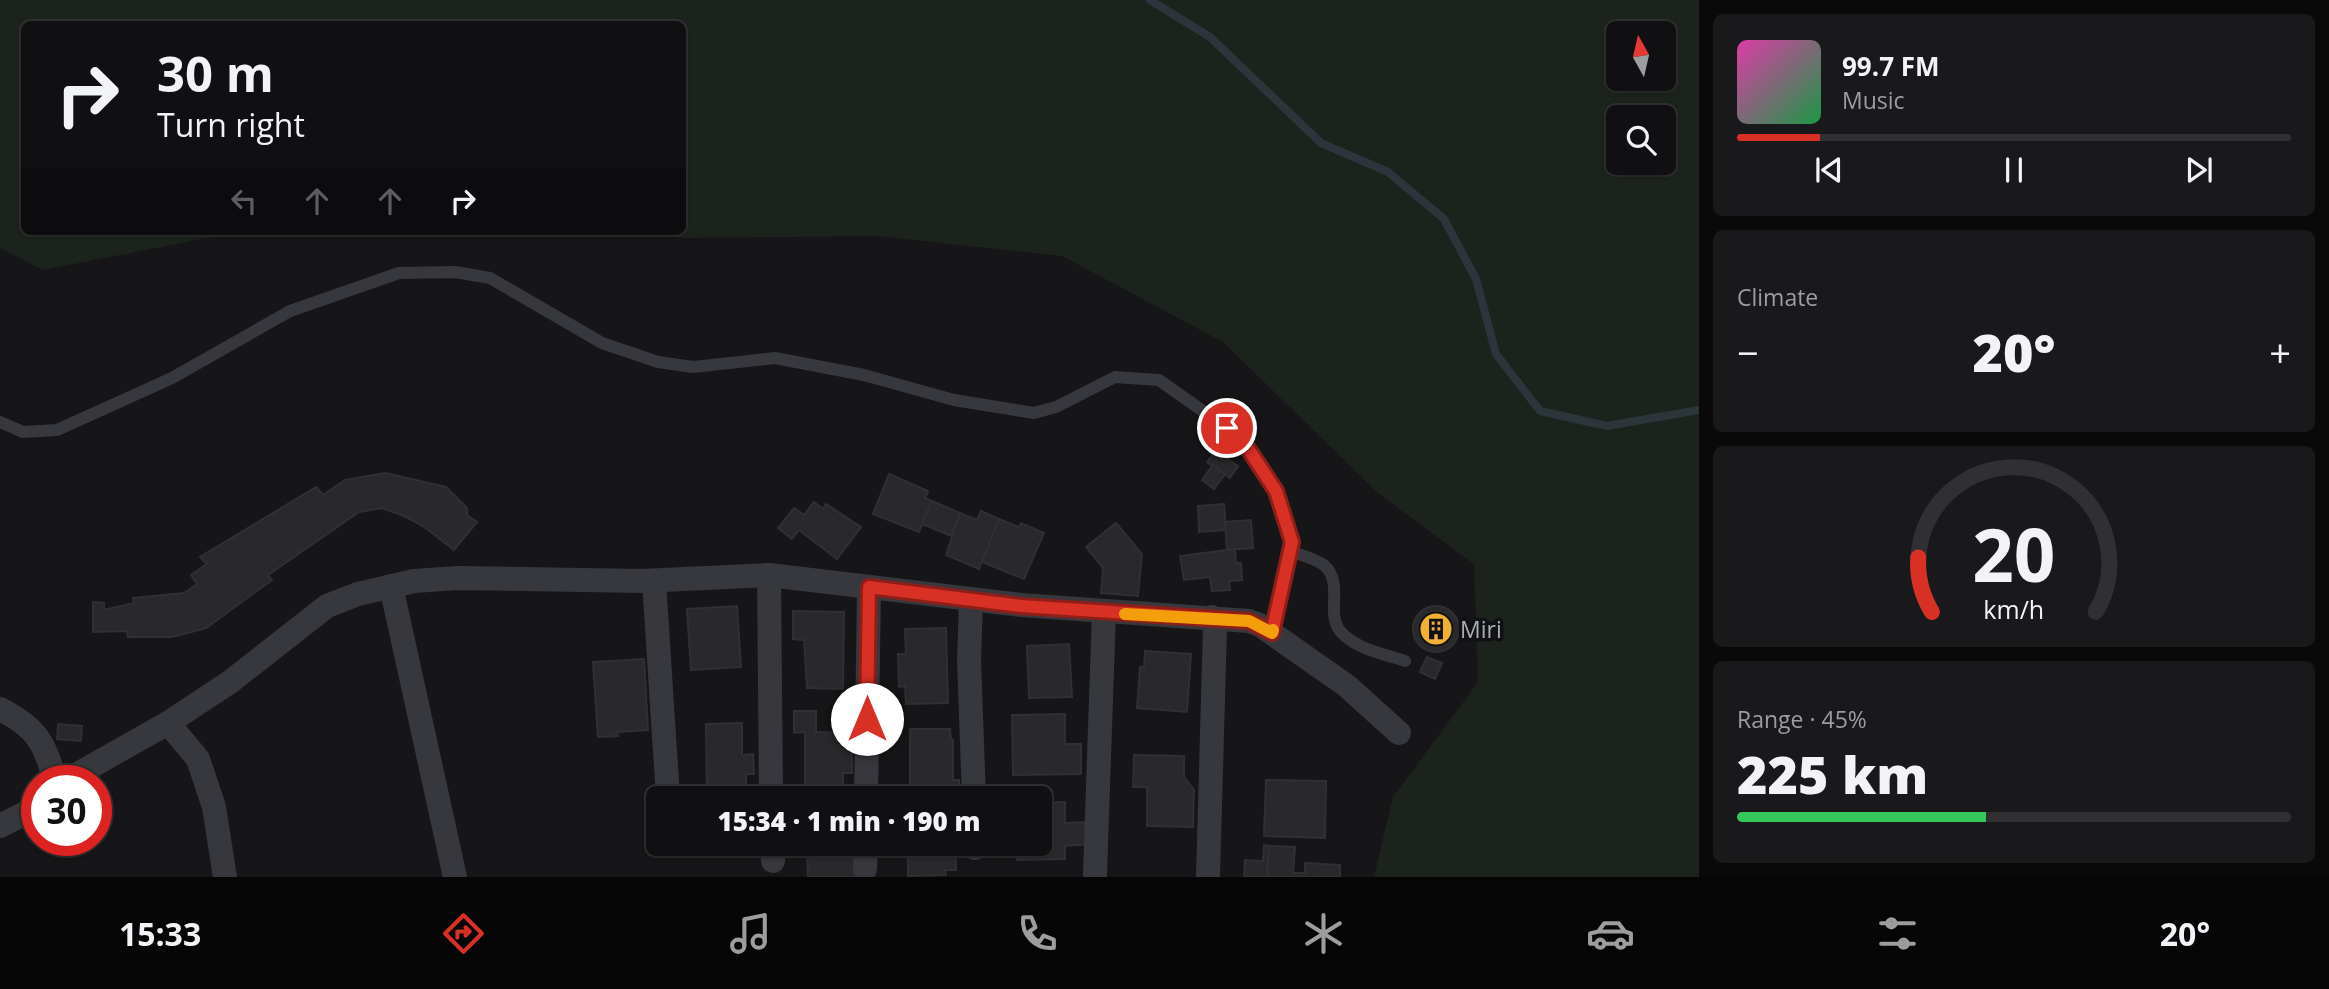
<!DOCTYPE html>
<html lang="en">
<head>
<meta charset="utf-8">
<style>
  :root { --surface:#101012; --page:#19191b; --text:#f1f3f6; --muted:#9c9d9f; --line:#303032; --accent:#d93025 }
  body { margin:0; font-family:"Open Sans",sans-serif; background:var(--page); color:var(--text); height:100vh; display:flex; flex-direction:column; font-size:26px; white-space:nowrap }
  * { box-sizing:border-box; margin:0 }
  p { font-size:23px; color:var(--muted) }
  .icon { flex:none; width:38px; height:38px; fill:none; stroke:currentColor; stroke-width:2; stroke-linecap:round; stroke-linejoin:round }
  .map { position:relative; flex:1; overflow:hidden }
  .drawer { display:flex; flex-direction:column; gap:14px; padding:14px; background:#09090a; width:630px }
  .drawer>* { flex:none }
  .top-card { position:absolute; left:21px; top:21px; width:665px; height:214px; border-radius:10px; box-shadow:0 2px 5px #0004,0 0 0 2px var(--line); background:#101012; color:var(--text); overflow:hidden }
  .needle { width:46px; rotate:352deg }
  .controls { position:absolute; left:1606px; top:21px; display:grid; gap:14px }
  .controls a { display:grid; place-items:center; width:70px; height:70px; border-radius:10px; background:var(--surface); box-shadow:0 2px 5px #0004,0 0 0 2px var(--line); font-size:35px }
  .speed { position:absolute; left:21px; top:765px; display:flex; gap:14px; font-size:35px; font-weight:700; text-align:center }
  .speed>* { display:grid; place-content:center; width:91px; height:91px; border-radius:50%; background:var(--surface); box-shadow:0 2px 5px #0004,0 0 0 2px var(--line); line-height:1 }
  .speed .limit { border:10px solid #d22; background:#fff; color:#111 }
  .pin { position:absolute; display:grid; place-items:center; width:60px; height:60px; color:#fff; margin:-30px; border:4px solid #fff; border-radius:50%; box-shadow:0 2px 7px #0007 }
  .me { position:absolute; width:77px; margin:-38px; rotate:0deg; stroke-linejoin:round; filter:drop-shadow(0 0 5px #0008) }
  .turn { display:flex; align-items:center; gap:24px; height:147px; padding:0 21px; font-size:32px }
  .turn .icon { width:91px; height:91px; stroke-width:2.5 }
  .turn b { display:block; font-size:49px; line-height:60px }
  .lanes { display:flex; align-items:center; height:66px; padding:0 21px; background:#0003; justify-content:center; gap:35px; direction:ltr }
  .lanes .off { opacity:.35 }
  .big { font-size:52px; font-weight:800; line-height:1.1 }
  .drawer .widget { flex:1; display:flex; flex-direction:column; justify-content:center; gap:10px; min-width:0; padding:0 24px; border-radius:10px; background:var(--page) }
  .drawer .dial { align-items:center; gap:0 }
  .dial svg { height:182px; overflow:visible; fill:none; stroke:var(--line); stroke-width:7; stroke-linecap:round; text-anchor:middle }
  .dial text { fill:var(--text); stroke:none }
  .song { display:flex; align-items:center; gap:21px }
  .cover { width:84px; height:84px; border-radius:10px; background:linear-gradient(135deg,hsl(320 70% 55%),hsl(140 70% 35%)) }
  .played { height:7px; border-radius:4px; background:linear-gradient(90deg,var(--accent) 15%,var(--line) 15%) }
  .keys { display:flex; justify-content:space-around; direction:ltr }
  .heat { display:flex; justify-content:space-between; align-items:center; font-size:38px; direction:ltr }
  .charge { height:10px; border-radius:5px; background:linear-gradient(90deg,#34c759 45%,var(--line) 0) }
  .trip { position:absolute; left:646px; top:786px; width:406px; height:70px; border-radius:10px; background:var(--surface); box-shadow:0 2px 5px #0004,0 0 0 2px var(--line); font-weight:800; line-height:70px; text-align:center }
  .tab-bar { display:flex; height:112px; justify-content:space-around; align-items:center; background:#060607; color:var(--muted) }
  .tab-bar .icon { width:49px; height:49px }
  .tab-bar .active { color:var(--accent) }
  .tab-bar b { font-size:32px; color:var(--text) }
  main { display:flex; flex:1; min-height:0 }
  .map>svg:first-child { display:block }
</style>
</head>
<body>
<main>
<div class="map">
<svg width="1699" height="877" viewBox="0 0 1699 877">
  <rect width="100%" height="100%" fill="#161618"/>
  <path fill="#1c231d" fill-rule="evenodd" d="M0,0H1699V877H1374L1393,797L1478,682L1474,564L1379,494L1223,342L1062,256L877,236L681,238L650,231H682V24H24V231H243L43,270L0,248ZM1619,33H1664V79H1619ZM1619,117H1664V163H1619Z"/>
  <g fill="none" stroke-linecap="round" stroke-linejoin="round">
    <polyline stroke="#2c353c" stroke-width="8" points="1150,0 1210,37 1321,143 1388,172 1444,219 1476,279 1496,354 1540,411 1607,426 1699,410"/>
  </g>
  <g fill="#29292c" stroke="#303034" stroke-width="2">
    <polygon points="1215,451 1238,466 1230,478 1207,462"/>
    <polygon points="1213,465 1225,474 1214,489 1202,480"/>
    <polygon points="385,473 446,487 467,508 467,515 477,522 454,550 423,526 404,516 382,508 359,512 268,575 272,580 206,628 172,637 128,637 127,631 93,632 93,602 104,603 104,610 134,603 133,598 184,593 197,584 191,575 207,564 200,557 316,487 323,495 345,480"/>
    <polygon points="889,474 928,491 925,498 932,501 919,532 873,514"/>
    <polygon points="932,501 960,513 951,536 922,524"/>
    <polygon points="814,502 823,509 826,504 861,527 837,559 799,530 792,539 778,528 794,508 804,515"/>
    <polygon points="1224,504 1226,530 1199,532 1198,506"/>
    <polygon points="981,511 999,519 979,569 946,555 960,513 977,520"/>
    <polygon points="999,519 1019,527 1021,523 1044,533 1024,579 982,562"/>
    <polygon points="1251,520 1253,548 1227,550 1225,522"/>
    <polygon points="1116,523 1142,554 1138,596 1101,593 1103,568 1086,547"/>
    <polygon points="1235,549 1236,563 1241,563 1242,580 1229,581 1230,590 1212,591 1210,577 1184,580 1180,556"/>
    <circle cx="1436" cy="629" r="23"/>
    <polygon points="737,606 741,667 691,670 687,609"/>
    <polygon points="793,611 844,612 843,689 807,688 804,640 793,639"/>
    <polygon points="946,628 948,703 906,704 905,686 899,687 898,654 906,654 905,629"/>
    <polygon points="1069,644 1072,697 1029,698 1027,646"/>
    <polygon points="1145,651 1191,654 1187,712 1137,708 1140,667 1144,667"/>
    <polygon points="1427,657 1442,663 1435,679 1420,672"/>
    <polygon points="644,659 648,730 617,732 618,736 598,737 593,662"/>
    <polygon points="794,711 816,711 816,732 852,733 852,773 843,773 843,798 805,798 805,732 794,733"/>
    <polygon points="1065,714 1065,744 1081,744 1081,774 1013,775 1012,715"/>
    <polygon points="742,723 742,755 753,754 754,774 746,774 746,788 758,788 758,795 747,795 747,798 707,798 706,724"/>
    <polygon points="58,724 82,726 81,741 57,739"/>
    <polygon points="910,729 950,729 951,739 953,740 953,780 959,780 959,798 910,798"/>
    <polygon points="1134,755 1184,756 1184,777 1194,790 1193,827 1147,826 1147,787 1133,787"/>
    <polygon points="1266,780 1326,781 1325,838 1264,836"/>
    <polygon points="1065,802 1065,823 1088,822 1089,844 1065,846 1065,859 1017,860 1017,844 1040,844 1040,803"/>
    <polygon points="807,844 857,844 859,877 808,877"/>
    <polygon points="908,844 955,844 956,870 945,870 946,875 908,876"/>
    <polygon points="1264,845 1269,846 1267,877 1244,877 1245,860 1263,861"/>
    <polygon points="1269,846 1295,847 1293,873 1305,873 1305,863 1340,865 1340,877 1267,877"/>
  </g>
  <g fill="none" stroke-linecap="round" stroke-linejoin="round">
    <g stroke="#37383d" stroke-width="12">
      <polyline points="0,422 23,432 57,430 172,378 290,311 399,273 455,272 490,278 602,343 658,362 693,367 775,358 864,375 954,400 1034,413 1056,407 1115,377 1159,380 1241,438 1276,491 1292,542 1272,633"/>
      <path d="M1290,551C1300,555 1317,559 1325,566C1344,584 1325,614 1341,632C1356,649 1384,654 1405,661"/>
    </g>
    <g stroke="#37383d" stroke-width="24">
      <polyline points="769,575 771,798"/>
      <polyline points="654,581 668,798"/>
      <polyline points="391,586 455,877"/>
      <polyline points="971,600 969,660 974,798"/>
      <path d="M0,709C37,728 44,742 55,780"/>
      <polyline points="168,723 198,759 214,807 225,877"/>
      <polyline points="67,780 168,723 230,682 327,606 358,594 414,581 458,578 642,581 769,575 1021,605 1249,621 1260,625 1347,686 1399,733"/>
      <polyline points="866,798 869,587"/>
      <polyline points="0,826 37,807"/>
      <polyline points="772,844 773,861"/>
      <polyline points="975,844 975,848"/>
      <polyline points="865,869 866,844"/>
      <polyline points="1095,874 1104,612"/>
      <polyline points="1208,877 1215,627 1212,617"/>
    </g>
  </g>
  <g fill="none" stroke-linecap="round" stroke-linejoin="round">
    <defs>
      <polyline id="route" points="867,719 869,587 1021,606 1249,621 1272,633 1292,542 1276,491 1241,438 1227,428"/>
    </defs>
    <use href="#route" stroke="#8d1f18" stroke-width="18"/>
    <use href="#route" stroke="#d93025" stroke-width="12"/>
    <polyline stroke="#f59e0b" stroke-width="12" points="1125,614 1249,621 1272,633 1273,630"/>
  </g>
  <defs>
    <symbol id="building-disc" viewBox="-11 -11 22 22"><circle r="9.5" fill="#f2b134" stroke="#111113"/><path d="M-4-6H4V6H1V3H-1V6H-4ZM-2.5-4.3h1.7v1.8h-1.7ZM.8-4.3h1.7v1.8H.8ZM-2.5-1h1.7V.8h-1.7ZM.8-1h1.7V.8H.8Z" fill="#111"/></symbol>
  </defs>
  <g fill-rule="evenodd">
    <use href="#building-disc" x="1417" y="610" width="38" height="38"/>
  </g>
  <g text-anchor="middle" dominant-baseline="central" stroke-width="7" stroke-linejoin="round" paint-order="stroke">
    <g font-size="23" fill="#a8adb8" stroke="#111113" text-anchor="start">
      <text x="1460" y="629">Miri</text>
    </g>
  </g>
</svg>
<div class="controls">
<a><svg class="needle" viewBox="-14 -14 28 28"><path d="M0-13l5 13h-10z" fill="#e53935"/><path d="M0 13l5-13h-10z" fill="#9c9d9f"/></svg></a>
<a><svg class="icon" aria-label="search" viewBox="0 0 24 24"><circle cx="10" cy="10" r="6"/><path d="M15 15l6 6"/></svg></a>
</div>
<div class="speed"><div class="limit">30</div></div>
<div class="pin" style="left:1227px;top:428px;background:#d93025"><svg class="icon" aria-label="arrive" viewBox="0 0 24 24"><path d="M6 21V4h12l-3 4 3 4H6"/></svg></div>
<svg class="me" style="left:867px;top:719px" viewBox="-20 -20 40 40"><circle r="19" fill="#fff"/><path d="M0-13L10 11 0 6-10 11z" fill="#d93025"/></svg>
<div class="trip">15:34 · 1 min · 190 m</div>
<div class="top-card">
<div class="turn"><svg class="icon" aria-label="right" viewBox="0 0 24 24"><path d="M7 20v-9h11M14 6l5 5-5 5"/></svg><div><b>30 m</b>Turn right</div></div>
<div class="lanes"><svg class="icon off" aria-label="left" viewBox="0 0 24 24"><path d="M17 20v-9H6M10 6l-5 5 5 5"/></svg><svg class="icon off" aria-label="ahead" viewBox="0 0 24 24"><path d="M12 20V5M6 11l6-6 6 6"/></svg><svg class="icon off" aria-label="ahead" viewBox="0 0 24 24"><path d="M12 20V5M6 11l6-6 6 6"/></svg><svg class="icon" aria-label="right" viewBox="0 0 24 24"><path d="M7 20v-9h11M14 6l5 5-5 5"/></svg></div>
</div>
</div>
<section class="drawer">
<div class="widget">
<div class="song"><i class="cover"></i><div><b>99.7 FM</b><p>Music</p></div></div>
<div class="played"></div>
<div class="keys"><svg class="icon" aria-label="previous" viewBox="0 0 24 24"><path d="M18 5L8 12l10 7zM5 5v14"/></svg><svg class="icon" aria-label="pause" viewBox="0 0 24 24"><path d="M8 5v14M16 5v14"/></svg><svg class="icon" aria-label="next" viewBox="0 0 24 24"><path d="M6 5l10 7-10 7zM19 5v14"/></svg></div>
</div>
<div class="widget"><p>Climate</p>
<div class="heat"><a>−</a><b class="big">20°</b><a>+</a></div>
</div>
<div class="widget dial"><svg viewBox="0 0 100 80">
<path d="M14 69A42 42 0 1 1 86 69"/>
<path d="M14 69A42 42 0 0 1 8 45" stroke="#d93025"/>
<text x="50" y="56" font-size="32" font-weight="700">20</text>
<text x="50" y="72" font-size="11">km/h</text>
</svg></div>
<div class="widget"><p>Range · 45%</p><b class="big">225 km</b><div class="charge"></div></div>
</section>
</main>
<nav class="tab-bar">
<b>15:33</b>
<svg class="icon active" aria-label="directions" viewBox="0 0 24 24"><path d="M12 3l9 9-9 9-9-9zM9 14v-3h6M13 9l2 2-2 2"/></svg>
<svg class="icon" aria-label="music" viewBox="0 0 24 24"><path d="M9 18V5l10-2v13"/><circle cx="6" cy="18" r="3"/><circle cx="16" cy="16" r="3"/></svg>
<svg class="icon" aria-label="phone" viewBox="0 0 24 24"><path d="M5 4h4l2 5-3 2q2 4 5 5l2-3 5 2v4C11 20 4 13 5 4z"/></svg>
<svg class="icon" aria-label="climate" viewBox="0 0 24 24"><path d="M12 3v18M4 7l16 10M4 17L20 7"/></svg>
<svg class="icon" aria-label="car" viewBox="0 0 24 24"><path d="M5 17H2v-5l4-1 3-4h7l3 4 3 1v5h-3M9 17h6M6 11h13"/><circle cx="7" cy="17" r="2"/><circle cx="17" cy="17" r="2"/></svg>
<svg class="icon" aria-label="filters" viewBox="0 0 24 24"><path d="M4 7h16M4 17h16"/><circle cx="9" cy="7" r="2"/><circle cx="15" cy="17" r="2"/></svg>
<b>20°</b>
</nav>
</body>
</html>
